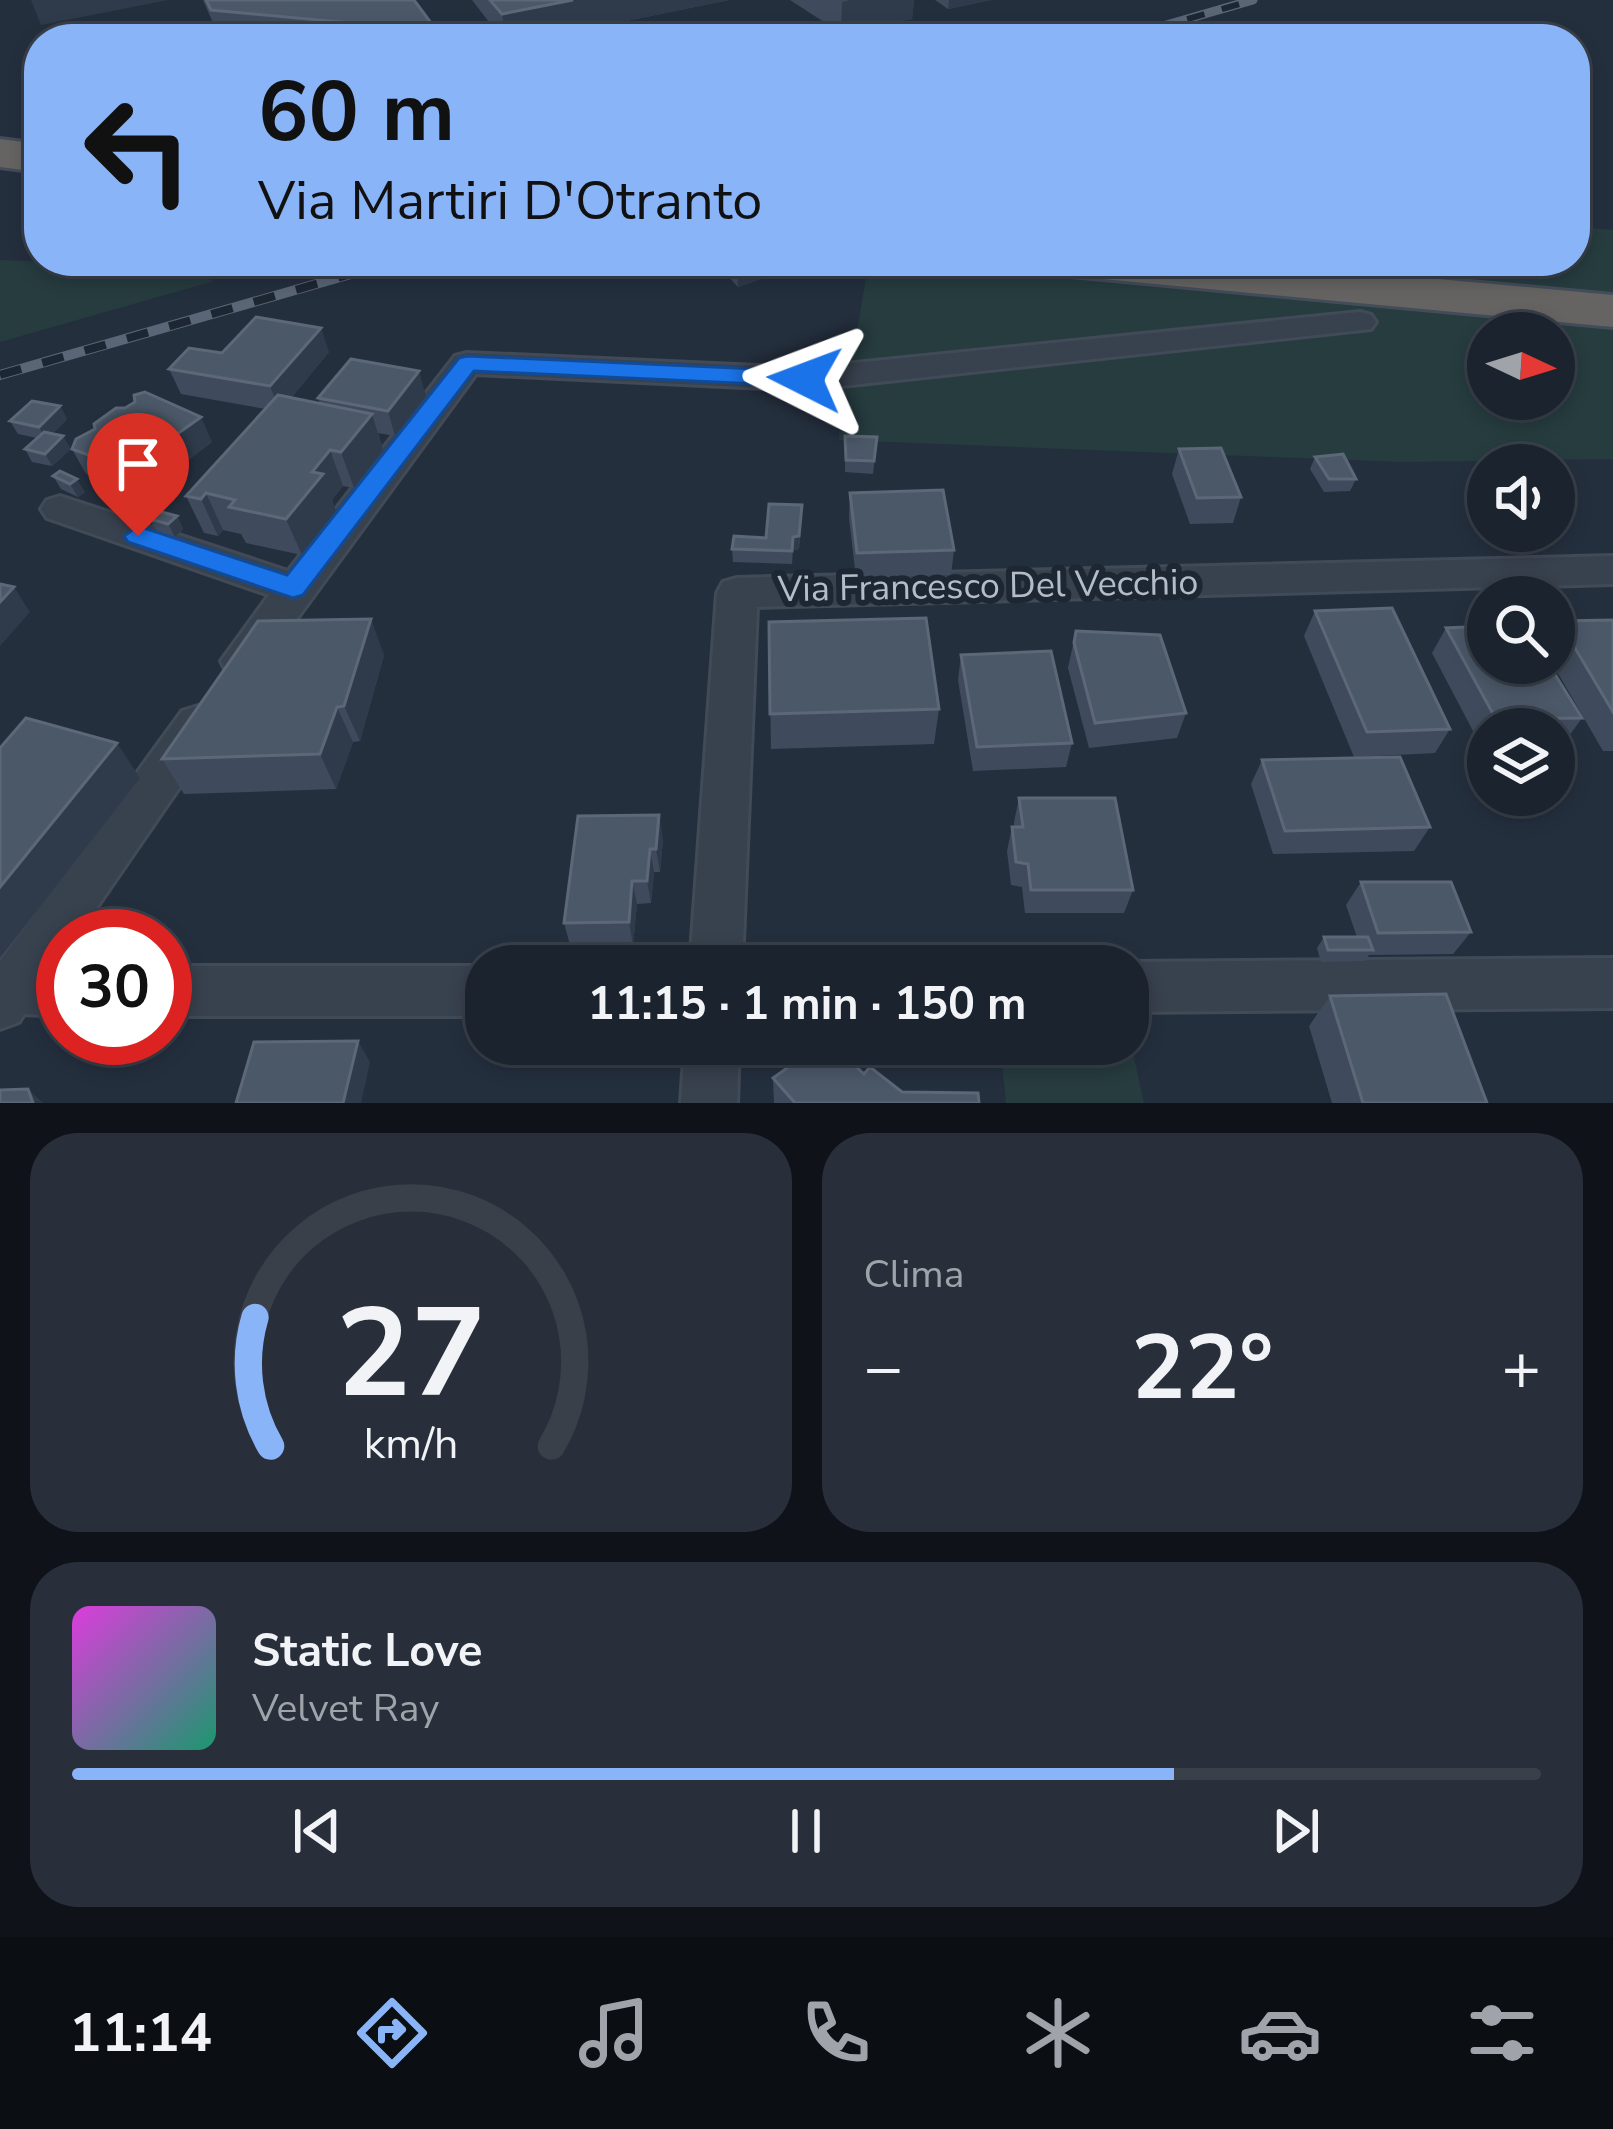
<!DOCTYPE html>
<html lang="it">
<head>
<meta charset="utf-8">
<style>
  :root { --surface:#1b232e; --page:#282f3a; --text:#f1f3f6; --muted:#a0a4aa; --line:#39404a; --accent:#8ab4f8 }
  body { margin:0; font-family:"Nunito Sans",sans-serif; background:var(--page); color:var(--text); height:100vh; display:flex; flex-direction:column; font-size:45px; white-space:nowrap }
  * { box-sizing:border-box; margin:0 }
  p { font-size:39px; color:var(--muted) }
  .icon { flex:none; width:66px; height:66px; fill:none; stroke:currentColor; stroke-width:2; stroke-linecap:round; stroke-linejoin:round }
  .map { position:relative; height:1103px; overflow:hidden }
  .sheet { display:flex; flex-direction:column; gap:30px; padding:30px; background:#0f1319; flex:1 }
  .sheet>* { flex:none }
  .guide { position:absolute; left:24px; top:24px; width:1566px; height:252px; border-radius:48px; box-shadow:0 6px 18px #0003,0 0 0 3px var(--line); background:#8ab4f8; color:#111; overflow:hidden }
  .needle { width:78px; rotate:94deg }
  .buttons { position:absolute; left:1467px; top:312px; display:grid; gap:24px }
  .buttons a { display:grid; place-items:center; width:108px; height:108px; border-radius:50%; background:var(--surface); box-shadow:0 6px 18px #0003,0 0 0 3px var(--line); font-size:60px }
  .speed { position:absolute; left:36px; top:909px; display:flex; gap:24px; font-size:60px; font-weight:700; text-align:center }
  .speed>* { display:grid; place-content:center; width:156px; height:156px; border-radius:50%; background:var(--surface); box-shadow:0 6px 18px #0003,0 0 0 3px var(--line); line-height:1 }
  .speed .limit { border:18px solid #d22; background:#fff; color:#111 }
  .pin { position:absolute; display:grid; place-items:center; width:102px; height:102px; color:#fff; margin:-123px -51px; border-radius:50% 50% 50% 0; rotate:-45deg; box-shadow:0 0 12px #0007 }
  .pin .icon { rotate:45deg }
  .me { position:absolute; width:132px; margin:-66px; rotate:273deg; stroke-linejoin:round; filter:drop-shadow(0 0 9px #0008) }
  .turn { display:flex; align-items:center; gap:42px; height:252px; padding:0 36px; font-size:54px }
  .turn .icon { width:156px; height:156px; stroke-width:2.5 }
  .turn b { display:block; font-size:84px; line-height:102px }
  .big { font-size:90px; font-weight:700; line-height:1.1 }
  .sheet .widget { flex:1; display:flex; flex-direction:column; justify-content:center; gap:18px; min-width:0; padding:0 42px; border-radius:48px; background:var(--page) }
  .sheet .dial { align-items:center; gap:0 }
  .dial svg { height:312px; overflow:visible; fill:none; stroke:var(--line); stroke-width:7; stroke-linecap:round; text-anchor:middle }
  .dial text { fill:var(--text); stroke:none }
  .song { display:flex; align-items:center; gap:36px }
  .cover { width:144px; height:144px; border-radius:18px; background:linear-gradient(135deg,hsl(300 70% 55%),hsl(160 70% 35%)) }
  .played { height:12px; border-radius:6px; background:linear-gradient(90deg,var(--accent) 75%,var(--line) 75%) }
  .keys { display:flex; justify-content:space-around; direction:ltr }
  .heat { display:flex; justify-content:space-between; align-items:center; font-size:66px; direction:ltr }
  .sheet .tiles { flex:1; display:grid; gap:30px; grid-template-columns:1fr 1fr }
  .widget:last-child { grid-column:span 2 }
  .trip { position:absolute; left:465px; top:945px; width:684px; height:120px; border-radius:48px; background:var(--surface); box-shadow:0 6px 18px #0003,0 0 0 3px var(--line); font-weight:700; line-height:120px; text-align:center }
  .dock { display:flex; height:192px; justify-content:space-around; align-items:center; background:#0b0e12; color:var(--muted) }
  .dock .icon { width:84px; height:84px }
  .dock .on { color:var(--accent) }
  .dock b { font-size:54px; color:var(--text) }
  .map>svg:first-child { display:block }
</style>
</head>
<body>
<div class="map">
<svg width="1613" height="1103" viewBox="0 0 1613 1103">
  <rect width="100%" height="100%" fill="#242f3e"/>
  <g fill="#263c3f" fill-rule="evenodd">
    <path d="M1575,227L1613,230V459L1402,462L839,440L842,361L853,353L869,261H1575ZM1488,333H1554V399H1488Z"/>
    <polygon points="0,260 171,267 214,281 0,342"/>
    <polygon points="1128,1031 1144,1103 1006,1103 1000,1044 1128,1044"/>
  </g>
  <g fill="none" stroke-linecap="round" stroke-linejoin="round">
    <defs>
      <g id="minor">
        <polygon points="1360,312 1371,315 1376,322 1371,329 805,390 476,374 257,673 242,677 227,673 221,661 269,595 47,518 41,509 47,500 60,496 288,571 455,356 467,353 805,368"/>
        <polygon points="1613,556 1613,584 757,607 742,966 690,966 717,593 723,582 737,578"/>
        <polygon points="198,706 214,711 220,724 214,737 77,936 63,936 63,957 57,966 63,966 63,1016 24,1014 19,1022 0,1029 0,961 182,711"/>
        <polygon points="1613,958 1613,1008 1128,1012 1128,966 1118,966 1128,962"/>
        <rect x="165" y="966" width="321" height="50"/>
        <polygon points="685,1044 739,1044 737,1103 681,1103"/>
      </g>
      <g id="trunk">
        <polygon points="0,139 39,144 39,172 0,167"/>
        <polygon points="1045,261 1241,261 1613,295 1613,327 1071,276 1053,272"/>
      </g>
    </defs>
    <use href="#minor" stroke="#414a57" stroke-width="6"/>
    <use href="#trunk" stroke="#434c59" stroke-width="6"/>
    <use href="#minor" fill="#38414e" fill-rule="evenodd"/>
    <use href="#trunk" fill="#656462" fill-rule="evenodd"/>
    <defs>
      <polyline id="rail-far1" points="1118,39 1253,0"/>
      <polyline id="rail" points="0,375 396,261"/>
    </defs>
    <use href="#rail-far1" stroke="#5a6575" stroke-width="9"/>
    <use href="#rail" stroke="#5a6575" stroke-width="10"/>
    <use href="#rail-far1" stroke="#1d2633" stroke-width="6" stroke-dasharray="18" stroke-linecap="butt"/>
    <use href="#rail" stroke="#1d2633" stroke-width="8" stroke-dasharray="22" stroke-linecap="butt"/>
  </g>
  <g fill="#3f4b5c">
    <polygon points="203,0 414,0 437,31 439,39 220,39"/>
    <polygon points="472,0 729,0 538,39 502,39"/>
    <polygon points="790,0 914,0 912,19 841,33"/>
    <polygon points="935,0 991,0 948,9"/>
    <polygon points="723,261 802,261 802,265 738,287 724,272"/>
    <polygon points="329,352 291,398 320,403 318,398 426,396 395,436 378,433 383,450 354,488 343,486 332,500 336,511 302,555 246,543 241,534 223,530 218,536 204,533 186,496 266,409 181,394 169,369"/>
    <polygon points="60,406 67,419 52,434 71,449 52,466 32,462 25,449 37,438 18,434 10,421"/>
    <polygon points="845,436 877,437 873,474 845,472"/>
    <polygon points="212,442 160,481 162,486 158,492 146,496 86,474 72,449"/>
    <polygon points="1179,449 1241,497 1233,523 1190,524 1172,474"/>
    <polygon points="1315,457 1356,479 1350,491 1324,492 1310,469"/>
    <polygon points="53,476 85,492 78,497 61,489"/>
    <polygon points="850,493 954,550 951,575 856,578 849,518"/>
    <polygon points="127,506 152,508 155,514 177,516 183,529 175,537 157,532 153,524 151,526 134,519"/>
    <polygon points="802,518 799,549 793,550 792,564 733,562 732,549 766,538"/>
    <polygon points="1315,611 1450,729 1435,753 1354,757 1304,636"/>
    <polygon points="1613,620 1613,751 1603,751 1552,663 1554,663 1554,629 1559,621"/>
    <polygon points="769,622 939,709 934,744 771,749"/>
    <polygon points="1446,628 1582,718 1564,743 1554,743 1554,729 1488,729 1488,747 1482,748 1432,653"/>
    <polygon points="1076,631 1186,713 1177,738 1089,748 1068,668"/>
    <polygon points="384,655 360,741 353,742 336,789 184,794 162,759"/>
    <polygon points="961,655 1072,743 1066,767 973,771 958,680"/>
    <polygon points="1262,760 1430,827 1414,851 1273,854 1251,784"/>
    <polygon points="1019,798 1133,890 1124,913 1025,913 1022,887 1011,885 1007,851 1012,827 1014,827 1014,822"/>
    <polygon points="663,839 660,872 654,872 651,903 637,904 633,945 570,945 564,923"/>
    <polygon points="1361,882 1471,932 1453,954 1369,955 1365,961 1321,962 1317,948 1324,937 1357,937 1346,905"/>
    <polygon points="1330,996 1487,1103 1332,1103 1309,1026"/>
    <polygon points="864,1074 902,1092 979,1103 774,1103 773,1078"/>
  </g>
  <g fill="#2f3b4b">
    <polygon points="31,0 168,0 41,25"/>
    <polygon points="573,0 729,0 538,39 506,39 502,14"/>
    <polygon points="850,0 914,0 912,19 841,33 842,2"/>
    <polygon points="949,0 991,0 948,9"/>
    <polygon points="740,261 802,261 802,265 738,287 737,262"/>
    <polygon points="321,328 329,352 280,411 270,386"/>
    <polygon points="419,371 426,396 395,436 388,411"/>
    <polygon points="60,406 67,419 46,440 39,427"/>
    <polygon points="372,414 383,450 354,488 341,452"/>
    <polygon points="201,417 212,442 160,481 162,486 158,492 146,496 133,471 145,457"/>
    <polygon points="63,436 71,449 52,466 45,454"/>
    <polygon points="330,450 343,486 332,500 336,511 302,555 286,519 312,472"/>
    <polygon points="77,479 85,492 78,497 70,484"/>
    <polygon points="206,493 223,530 218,536 201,499"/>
    <polygon points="802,505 799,549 793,550 792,564 793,537"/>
    <polygon points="152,508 158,521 150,519 153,524 151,526 144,514"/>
    <polygon points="177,516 183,529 175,537 168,524"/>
    <polygon points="14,587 30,612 0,646 0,602"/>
    <polygon points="371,619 384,655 360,741 344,706"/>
    <polygon points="337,707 353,742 336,789 320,754"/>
    <polygon points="117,743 140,778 0,958 0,887"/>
    <polygon points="659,815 663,839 660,872 656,849"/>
    <polygon points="650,849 654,872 651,903 647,881"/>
    <polygon points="632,881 637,904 633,945 629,922"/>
    <polygon points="358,1041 370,1062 361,1103 343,1103"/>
    <polygon points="28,1089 43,1103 33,1103"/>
  </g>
  <g fill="#4b5868" stroke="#5c6777" stroke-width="3">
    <polygon points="206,0 414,0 437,31 211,10"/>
    <polygon points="490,0 573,0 502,14"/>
    <polygon points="256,317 321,328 270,386 169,369 189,348 222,353"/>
    <polygon points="351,359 419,371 388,411 318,398"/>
    <polygon points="145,392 201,417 145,457 149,461 145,467 133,471 72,449 76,439 95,429 94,424 116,408 125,408 135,402 134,395"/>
    <polygon points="278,395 372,414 341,452 330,450 312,472 323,474 286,519 229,507 235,500 206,493 201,499 186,496"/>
    <polygon points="32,401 60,406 39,427 10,421"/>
    <polygon points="44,432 63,436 45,454 25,449"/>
    <polygon points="845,436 877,437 874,461 846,460"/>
    <polygon points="1221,448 1241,497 1197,498 1179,449"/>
    <polygon points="1343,454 1356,479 1329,479 1315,457"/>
    <polygon points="60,471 77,479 70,484 53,476"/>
    <polygon points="943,490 954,550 857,553 850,493"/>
    <polygon points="134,500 152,508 144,514 127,506"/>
    <polygon points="769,504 802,505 799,536 793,537 792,551 732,549 734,536 766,538"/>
    <polygon points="158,511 177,516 168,524 150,519"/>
    <polygon points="0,584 14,587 0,602"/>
    <polygon points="1392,608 1450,729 1367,732 1315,611"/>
    <polygon points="926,618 939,709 770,714 769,622"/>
    <polygon points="371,619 344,706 337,707 320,754 162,759 258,621"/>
    <polygon points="1613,620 1613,712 1559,621"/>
    <polygon points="1488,626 1488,663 1548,663 1582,718 1507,719 1509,722 1498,723 1446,628"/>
    <polygon points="1076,631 1160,635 1186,713 1095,723 1074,643"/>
    <polygon points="1051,651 1072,743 977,747 961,655"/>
    <polygon points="26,718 117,743 0,887 0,748"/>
    <polygon points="1400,757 1430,827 1285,831 1262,760"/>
    <polygon points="1019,798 1115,798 1133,890 1031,890 1028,864 1016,862 1012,827 1023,827"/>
    <polygon points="659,815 656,849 650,849 647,881 632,881 629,922 564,923 578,816"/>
    <polygon points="1361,882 1451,882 1471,932 1378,933"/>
    <polygon points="1324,937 1368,937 1373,950 1328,950"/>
    <polygon points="1446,994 1487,1103 1363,1103 1330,996"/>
    <polygon points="358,1041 343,1103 236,1103 254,1042"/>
    <polygon points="821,1044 832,1044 864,1074 870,1067 902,1092 978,1093 979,1103 795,1103 773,1078"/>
    <polygon points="28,1089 33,1103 0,1103 0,1090"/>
  </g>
  <polygon fill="#1a73e8" stroke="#114b97" stroke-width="3" points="467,356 805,371 817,379 805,386 474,371 303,595 293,598 128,542 124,536 138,526 287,575 459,358"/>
  <g text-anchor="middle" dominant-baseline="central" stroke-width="12" stroke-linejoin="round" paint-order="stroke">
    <g font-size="36" fill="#b4bcc9" stroke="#1d2633">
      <text transform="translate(988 586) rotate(-1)">Via Francesco Del Vecchio</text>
    </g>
  </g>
</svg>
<div class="buttons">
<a><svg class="needle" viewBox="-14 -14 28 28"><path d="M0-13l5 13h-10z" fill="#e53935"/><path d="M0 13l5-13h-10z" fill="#a0a4aa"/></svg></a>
<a><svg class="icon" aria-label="sound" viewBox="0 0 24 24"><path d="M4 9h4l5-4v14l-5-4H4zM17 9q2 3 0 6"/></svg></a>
<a><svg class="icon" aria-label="search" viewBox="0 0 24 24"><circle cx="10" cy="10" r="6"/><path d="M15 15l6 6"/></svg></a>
<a><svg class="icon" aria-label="layers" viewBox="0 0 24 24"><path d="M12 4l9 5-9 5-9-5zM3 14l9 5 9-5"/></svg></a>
</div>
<div class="speed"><div class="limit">30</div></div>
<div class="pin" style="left:138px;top:536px;background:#d93025"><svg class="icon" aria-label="arrive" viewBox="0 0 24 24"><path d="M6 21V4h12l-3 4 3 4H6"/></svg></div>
<svg class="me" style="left:805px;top:379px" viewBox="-20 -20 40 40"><path d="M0-17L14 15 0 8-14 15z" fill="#1a73e8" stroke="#fff" stroke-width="4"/></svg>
<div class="trip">11:15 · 1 min · 150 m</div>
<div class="guide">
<div class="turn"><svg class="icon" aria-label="left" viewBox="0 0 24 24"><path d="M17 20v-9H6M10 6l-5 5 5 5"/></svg><div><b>60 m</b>Via Martiri D'Otranto</div></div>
</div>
</div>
<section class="sheet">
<div class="tiles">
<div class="widget dial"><svg viewBox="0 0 100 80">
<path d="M14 69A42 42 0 1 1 86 69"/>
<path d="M14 69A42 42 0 0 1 10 36" stroke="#8ab4f8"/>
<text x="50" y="56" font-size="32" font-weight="700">27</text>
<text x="50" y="72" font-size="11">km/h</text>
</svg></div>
<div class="widget"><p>Clima</p>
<div class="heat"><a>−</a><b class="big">22°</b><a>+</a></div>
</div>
<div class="widget">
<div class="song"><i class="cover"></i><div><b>Static Love</b><p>Velvet Ray</p></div></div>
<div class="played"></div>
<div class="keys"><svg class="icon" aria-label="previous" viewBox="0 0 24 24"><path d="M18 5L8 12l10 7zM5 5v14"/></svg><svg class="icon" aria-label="pause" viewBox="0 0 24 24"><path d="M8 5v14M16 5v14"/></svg><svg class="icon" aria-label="next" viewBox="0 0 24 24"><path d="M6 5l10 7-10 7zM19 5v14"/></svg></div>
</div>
</div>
</section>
<nav class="dock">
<b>11:14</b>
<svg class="icon on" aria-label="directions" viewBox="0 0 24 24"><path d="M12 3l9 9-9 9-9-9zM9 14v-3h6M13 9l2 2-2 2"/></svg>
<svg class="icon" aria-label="music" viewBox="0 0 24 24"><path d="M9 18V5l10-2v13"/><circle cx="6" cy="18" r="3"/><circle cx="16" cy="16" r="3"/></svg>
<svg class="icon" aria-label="phone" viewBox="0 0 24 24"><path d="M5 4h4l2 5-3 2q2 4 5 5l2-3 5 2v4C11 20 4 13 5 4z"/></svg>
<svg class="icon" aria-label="climate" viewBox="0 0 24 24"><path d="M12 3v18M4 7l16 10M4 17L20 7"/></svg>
<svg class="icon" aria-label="car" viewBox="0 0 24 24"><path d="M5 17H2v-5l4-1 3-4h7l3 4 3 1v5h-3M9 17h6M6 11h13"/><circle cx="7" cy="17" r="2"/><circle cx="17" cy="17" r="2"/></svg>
<svg class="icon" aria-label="filters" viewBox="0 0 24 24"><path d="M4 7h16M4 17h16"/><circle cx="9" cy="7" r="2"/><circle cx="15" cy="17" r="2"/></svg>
</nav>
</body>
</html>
